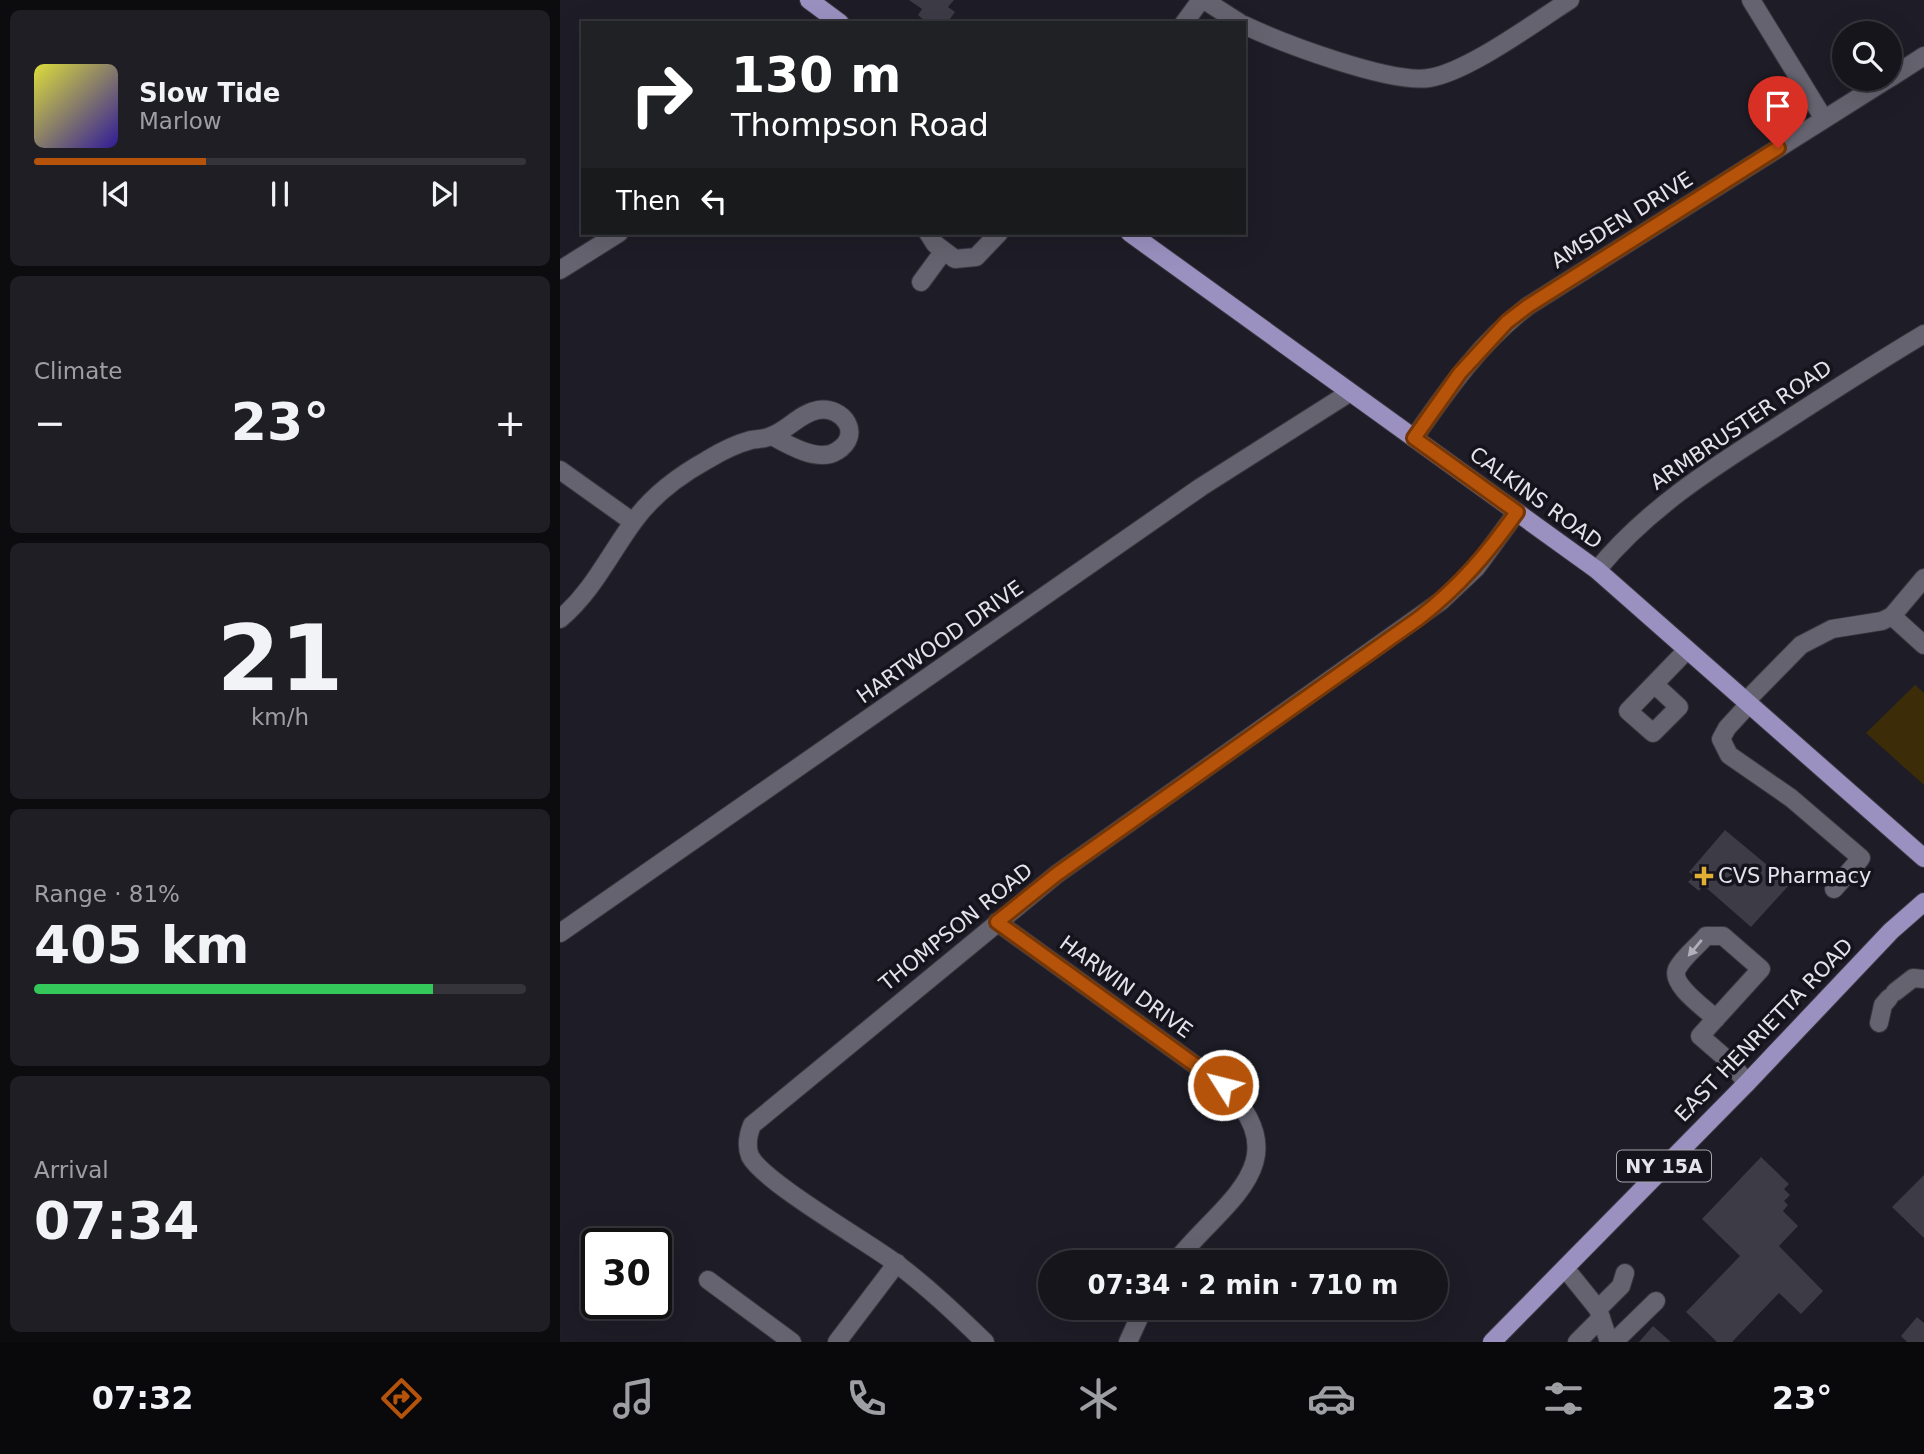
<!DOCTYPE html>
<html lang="en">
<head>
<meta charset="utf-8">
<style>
  :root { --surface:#16151c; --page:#1f1e25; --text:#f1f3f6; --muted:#9e9fa3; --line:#35343b; --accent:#b45309 }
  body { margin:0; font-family:"DejaVu Sans",sans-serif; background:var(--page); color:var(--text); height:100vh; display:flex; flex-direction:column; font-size:26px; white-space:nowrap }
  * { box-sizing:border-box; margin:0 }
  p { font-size:23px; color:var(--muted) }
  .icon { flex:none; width:38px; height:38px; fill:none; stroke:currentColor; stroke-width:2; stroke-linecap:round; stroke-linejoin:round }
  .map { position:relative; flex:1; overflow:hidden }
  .sheet { display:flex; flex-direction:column; gap:10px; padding:10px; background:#0c0c0f; width:560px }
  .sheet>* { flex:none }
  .hud { position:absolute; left:21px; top:21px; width:665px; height:214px; border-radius:0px; box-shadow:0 7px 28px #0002,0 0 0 2px var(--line); background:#202124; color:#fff; overflow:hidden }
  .tools { position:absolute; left:1272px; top:21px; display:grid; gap:14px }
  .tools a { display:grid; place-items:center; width:70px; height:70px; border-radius:50%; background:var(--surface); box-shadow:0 7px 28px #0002,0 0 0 2px var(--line); font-size:35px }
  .speed { position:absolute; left:21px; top:1228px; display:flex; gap:14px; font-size:35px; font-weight:700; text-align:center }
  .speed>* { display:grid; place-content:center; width:91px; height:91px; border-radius:50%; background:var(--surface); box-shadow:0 7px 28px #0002,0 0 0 2px var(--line); line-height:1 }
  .speed .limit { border:4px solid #111; border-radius:10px; background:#fff; color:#111 }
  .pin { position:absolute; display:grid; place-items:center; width:60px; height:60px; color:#fff; margin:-72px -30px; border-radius:50% 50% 50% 0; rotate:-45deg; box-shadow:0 0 7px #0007 }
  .pin .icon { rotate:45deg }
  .me { position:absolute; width:77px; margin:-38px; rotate:306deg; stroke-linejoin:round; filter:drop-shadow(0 0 5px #0008) }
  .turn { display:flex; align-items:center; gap:24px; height:147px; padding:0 35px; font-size:32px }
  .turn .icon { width:91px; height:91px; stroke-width:2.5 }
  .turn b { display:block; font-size:49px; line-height:60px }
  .then { display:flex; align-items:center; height:66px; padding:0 35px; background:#0003; gap:14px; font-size:26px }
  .big { font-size:52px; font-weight:700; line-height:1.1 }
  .sheet .card { flex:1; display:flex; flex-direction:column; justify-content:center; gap:10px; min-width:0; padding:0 24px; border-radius:10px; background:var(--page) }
  .sheet .dial { align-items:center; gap:0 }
  .dial b { font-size:91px; line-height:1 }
  .song { display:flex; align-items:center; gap:21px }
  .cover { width:84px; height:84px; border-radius:10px; background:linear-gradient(135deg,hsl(60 70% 55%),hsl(250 70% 35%)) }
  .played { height:7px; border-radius:4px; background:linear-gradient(90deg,var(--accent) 35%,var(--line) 35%) }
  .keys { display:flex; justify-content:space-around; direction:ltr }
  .heat { display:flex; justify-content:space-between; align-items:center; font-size:38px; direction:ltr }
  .charge { height:10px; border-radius:5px; background:linear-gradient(90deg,#34c759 81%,var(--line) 0) }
  .trip { position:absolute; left:478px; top:1250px; width:410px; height:70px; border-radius:35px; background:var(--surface); box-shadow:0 7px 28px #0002,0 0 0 2px var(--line); font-weight:700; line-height:70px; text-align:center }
  .tab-bar { display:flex; height:112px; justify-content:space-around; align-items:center; background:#09080b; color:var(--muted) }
  .tab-bar .icon { width:49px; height:49px }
  .tab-bar .current { color:var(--accent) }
  .tab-bar b { font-size:32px; color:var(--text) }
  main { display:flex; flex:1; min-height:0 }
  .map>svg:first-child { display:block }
</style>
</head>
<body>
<main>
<section class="sheet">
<div class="card">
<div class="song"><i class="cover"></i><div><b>Slow Tide</b><p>Marlow</p></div></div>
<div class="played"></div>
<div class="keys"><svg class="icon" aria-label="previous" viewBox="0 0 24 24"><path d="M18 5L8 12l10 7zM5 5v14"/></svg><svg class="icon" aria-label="pause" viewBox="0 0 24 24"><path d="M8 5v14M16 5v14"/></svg><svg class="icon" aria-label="next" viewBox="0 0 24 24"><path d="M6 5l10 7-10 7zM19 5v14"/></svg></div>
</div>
<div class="card"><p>Climate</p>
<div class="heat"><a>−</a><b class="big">23°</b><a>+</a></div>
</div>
<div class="card dial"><b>21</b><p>km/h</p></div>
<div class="card"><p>Range · 81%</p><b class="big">405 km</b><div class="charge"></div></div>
<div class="card"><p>Arrival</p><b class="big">07:34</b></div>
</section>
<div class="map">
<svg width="1364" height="1342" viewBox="0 0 1364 1342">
  <rect width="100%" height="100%" fill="#1e1c26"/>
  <polygon fill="#3c2d08" points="1355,685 1364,693 1364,785 1306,733"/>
  <g fill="#3d3b46">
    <polygon points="349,0 394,0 388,7 395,12 387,23 367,23 358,15 362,9"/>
    <polygon points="1165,830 1230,884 1191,927 1143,885 1139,891 1128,882 1134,876 1129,872"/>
    <polygon points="1201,1157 1229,1184 1224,1189 1230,1195 1224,1201 1228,1205 1223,1211 1238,1226 1219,1246 1263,1291 1241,1314 1219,1293 1172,1342 1157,1342 1126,1312 1180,1256 1142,1219"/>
    <polygon points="1364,1175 1364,1238 1332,1207"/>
    <polygon points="1357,1317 1364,1323 1364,1342 1347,1342 1341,1336"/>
    <polygon points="1093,1326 1111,1342 1079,1342"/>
  </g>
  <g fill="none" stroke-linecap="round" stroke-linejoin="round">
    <defs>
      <g id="minor">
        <polyline points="644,0 680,23"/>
        <polyline points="1191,0 1264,119"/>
        <polyline points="624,23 641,0"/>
        <path d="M684,25C722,43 830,84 869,78C908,72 975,22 1010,0"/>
        <polyline points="1330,78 1364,56"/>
        <polyline points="368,233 375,244 395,259 416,257 439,233"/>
        <polyline points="0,270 59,233"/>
        <polyline points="361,282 383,252"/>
        <path d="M854,438C888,389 921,342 968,306L1328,79"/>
        <polyline points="0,470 73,522"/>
        <path d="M1037,570C1086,510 1150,469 1215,428C1264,396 1314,364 1364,334"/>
        <polyline points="1332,616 1364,645"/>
        <path d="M0,619C33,591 49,555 74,521C92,496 120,475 147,460C160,452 176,444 191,440C197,439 205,439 211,436C228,430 240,413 258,410C284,406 303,435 277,451C259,463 228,445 212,436"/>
        <polyline points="1094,684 1119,707 1093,733 1068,711 1127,650"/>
        <polyline points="1186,701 1241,645 1272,629 1322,621 1332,616 1364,578"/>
        <polyline points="1189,704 1167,728 1161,739 1169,755 1231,798 1301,858 1274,889"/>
        <path d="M437,922L663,1085C742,1163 663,1201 615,1262"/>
        <polyline points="0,933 641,487 789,393"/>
        <polyline points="1335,992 1353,978 1364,979"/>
        <path d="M1156,1019C1146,1009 1110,985 1117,969C1123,957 1138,946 1146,936H1163L1201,969L1140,1036L1170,1062L1187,1083"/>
        <polyline points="1319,1023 1323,1005 1329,998"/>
        <polyline points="1005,1268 1038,1309 1049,1342"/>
        <polyline points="148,1280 232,1342"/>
        <polyline points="1038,1309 1061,1286 1065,1273"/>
        <polyline points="277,1342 337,1263"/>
        <path d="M425,1342C397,1315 369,1288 337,1264C308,1242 203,1182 190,1156C186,1146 188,1135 192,1125L497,874L881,601L916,568L957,512"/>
        <polyline points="568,1342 584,1307"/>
        <polyline points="1017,1342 1041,1318"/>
        <polyline points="1054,1342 1096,1301"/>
      </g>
      <g id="major">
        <polyline points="249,0 280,23"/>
        <polyline points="570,233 1037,570 1364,858"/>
        <polyline points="932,1342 1187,1083 1331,931 1364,902"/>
      </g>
    </defs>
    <use href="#minor" stroke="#38363f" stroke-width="20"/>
    <use href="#major" stroke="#38363f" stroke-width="20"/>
    <use href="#minor" stroke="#65636f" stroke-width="18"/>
    <use href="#major" stroke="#9b91c1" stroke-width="18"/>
  </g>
  <defs><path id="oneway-solid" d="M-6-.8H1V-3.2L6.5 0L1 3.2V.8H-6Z" transform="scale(1.75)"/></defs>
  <use fill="#b1afb9" href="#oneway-solid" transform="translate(1135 948) rotate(130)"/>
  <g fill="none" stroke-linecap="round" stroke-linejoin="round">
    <defs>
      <path id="route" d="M663,1085L437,922L497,874L859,618C899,587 928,553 957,512L854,438L900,373L947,322L968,306L1218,148"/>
    </defs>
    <use href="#route" stroke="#753606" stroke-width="18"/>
    <use href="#route" stroke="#b45309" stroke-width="12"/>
  </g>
  <path fill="#e1af34" stroke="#15131c" stroke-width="2.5" d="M1140.5 865.5h7v7h7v7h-7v7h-7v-7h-7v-7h7z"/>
  <g text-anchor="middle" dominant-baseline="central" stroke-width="7" stroke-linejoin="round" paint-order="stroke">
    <rect fill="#15131c" stroke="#a6a4ac" stroke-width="2" x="1057" y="1150.5" width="94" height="31" rx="5"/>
    <g font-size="19" font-weight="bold" fill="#e4e2ea">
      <text x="1104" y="1166">NY 15A</text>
    </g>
    <g font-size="21" fill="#e4e2ea" stroke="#15131c">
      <text transform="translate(1062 220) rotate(-32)">AMSDEN DRIVE</text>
      <text transform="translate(1181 425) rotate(-34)">ARMBRUSTER ROAD</text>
      <text transform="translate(976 498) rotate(36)">CALKINS ROAD</text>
      <text transform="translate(380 642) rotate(-35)">HARTWOOD DRIVE</text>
      <text transform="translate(396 927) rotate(-39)">THOMPSON ROAD</text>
      <text transform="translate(566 987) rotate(36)">HARWIN DRIVE</text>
      <text transform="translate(1204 1030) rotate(-46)">EAST HENRIETTA ROAD</text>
    </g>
    <g font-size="21" fill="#e4e2ea" stroke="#15131c" text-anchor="start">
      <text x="1158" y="876">CVS Pharmacy</text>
    </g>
  </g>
</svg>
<div class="tools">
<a><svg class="icon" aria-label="search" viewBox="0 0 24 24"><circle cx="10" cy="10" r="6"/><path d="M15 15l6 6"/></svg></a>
</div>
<div class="speed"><div class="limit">30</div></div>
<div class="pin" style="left:1218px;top:148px;background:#d93025"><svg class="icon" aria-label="arrive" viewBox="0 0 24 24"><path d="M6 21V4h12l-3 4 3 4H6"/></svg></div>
<svg class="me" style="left:663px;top:1085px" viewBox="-20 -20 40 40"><circle r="17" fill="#b45309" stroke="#fff" stroke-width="3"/><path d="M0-11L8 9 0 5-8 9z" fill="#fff"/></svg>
<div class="trip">07:34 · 2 min · 710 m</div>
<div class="hud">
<div class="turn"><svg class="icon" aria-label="right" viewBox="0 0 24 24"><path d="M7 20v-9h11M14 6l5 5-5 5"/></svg><div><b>130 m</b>Thompson Road</div></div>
<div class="then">Then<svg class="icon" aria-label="left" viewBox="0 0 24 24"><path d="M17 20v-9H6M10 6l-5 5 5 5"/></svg></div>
</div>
</div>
</main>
<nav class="tab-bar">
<b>07:32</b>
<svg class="icon current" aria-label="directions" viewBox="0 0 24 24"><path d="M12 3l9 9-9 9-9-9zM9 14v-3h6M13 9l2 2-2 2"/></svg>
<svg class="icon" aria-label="music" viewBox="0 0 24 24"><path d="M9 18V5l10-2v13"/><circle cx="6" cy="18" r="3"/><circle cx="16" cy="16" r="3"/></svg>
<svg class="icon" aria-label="phone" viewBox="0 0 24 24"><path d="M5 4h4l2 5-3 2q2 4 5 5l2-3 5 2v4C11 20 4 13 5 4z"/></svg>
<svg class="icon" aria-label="climate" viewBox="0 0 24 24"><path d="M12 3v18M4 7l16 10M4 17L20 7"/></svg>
<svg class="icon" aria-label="car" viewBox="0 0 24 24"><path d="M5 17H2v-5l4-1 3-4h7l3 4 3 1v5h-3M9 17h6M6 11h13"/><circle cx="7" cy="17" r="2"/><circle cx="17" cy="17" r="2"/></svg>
<svg class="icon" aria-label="filters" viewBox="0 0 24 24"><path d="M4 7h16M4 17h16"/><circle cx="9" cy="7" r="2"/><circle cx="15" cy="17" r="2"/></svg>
<b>23°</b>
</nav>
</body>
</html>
